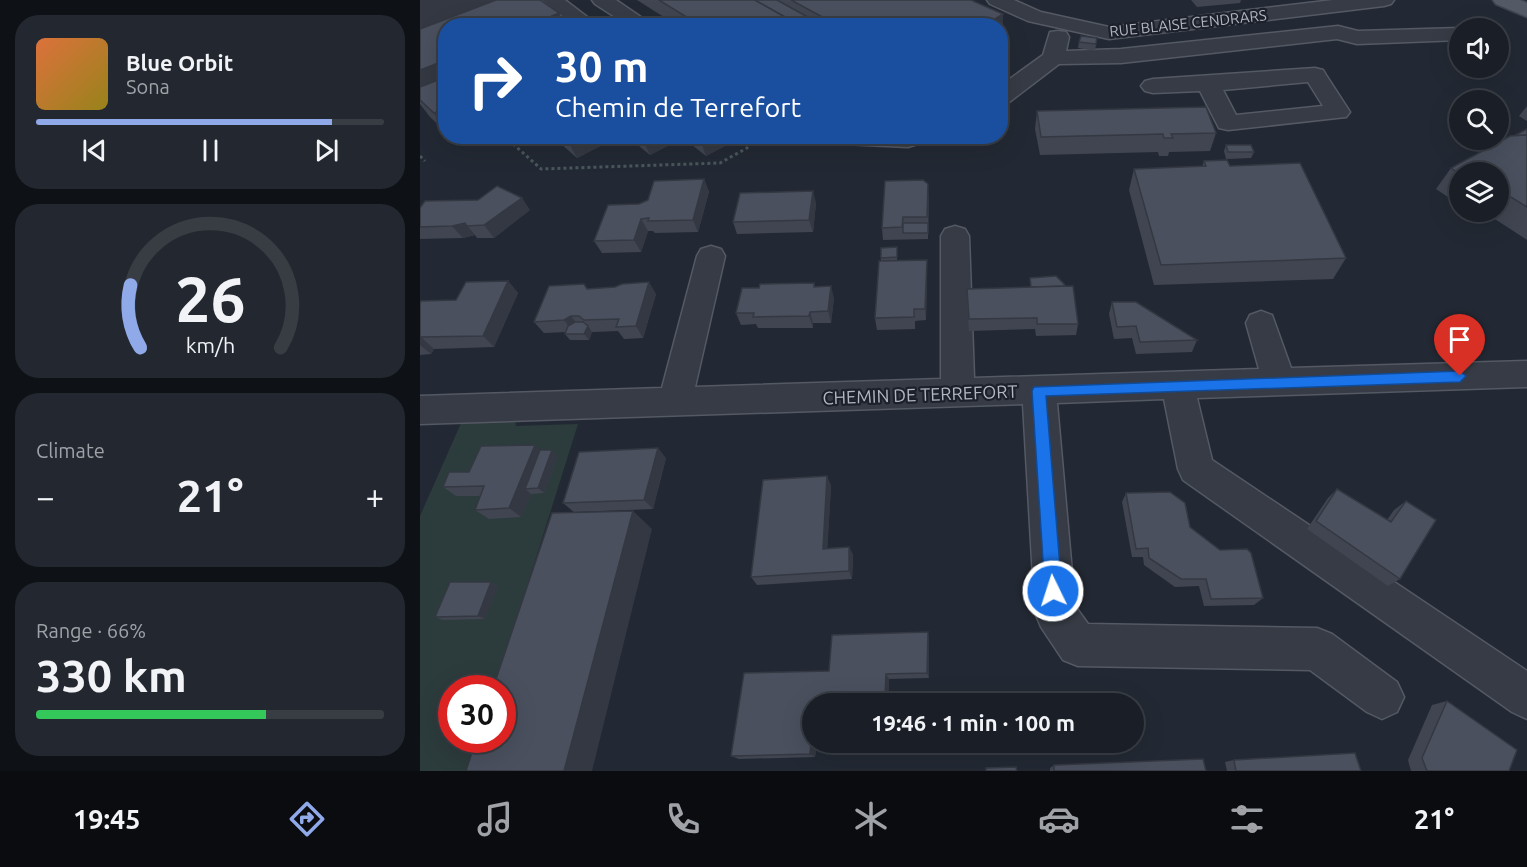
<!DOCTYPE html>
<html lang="en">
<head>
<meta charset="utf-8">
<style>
  :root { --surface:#1a1f27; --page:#23272f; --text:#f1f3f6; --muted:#9fa2a7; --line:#383d44; --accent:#8fa9e9 }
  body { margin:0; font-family:Ubuntu,sans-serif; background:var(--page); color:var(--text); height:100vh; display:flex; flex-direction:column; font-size:22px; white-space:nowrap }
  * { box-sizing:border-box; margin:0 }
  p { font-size:20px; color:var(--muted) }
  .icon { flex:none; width:33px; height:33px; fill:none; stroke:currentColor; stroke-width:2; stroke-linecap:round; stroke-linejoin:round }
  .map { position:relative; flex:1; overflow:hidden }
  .drawer { display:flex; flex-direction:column; gap:15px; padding:15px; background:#0e1115; width:420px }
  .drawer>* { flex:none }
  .banner { position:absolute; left:18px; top:18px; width:570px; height:126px; border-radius:24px; box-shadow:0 6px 24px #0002,0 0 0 2px var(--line); background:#1a4fa0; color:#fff; overflow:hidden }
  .controls { position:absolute; left:1029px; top:18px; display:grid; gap:12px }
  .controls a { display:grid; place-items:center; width:60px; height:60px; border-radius:50%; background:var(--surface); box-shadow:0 6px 24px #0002,0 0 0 2px var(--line); font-size:30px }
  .speed { position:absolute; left:18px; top:675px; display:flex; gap:12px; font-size:30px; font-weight:700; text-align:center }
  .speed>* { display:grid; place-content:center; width:78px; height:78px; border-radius:50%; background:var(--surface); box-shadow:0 6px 24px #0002,0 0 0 2px var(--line); line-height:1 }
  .speed .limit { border:9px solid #d22; background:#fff; color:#111 }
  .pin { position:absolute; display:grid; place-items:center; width:51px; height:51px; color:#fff; margin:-62px -26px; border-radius:50% 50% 50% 0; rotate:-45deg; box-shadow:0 0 6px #0007 }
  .pin .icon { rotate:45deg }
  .me { position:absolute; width:66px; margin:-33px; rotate:356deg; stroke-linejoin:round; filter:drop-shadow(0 0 4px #0008) }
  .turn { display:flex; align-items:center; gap:21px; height:126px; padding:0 18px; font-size:27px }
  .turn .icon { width:78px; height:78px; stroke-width:2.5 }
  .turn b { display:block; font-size:42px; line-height:51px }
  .big { font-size:45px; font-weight:700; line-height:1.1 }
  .drawer .widget { flex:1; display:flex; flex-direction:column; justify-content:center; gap:9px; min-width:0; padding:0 21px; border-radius:24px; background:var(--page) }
  .drawer .dial { align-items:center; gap:0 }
  .dial svg { height:156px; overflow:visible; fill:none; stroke:var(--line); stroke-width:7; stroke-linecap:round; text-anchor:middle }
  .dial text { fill:var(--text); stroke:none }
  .song { display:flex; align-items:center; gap:18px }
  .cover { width:72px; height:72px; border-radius:9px; background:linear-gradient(135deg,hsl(20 70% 55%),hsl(50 70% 35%)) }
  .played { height:6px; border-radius:3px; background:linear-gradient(90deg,var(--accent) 85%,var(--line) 85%) }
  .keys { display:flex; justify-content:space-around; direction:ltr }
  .heat { display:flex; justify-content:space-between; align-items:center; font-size:33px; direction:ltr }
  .charge { height:9px; border-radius:4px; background:linear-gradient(90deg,#34c759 66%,var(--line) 0) }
  .trip { position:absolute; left:382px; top:693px; width:342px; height:60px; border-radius:30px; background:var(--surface); box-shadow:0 6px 24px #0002,0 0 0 2px var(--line); font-weight:700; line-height:60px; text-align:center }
  .menu { display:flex; height:96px; justify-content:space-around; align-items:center; background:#0a0c10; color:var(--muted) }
  .menu .icon { width:42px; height:42px }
  .menu .on { color:var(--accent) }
  .menu b { font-size:27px; color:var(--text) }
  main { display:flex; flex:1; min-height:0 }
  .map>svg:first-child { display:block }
</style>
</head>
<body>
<main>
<section class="drawer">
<div class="widget">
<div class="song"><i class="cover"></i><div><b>Blue Orbit</b><p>Sona</p></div></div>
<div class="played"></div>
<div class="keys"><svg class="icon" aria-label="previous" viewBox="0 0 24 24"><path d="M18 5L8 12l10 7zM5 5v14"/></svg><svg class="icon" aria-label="pause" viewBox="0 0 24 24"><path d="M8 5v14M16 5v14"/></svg><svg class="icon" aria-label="next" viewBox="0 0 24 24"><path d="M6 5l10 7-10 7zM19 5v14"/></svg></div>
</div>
<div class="widget dial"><svg viewBox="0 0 100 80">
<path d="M14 69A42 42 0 1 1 86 69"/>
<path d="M14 69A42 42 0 0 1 9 37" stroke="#8fa9e9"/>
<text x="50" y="56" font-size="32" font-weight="700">26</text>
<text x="50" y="72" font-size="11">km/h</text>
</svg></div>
<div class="widget"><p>Climate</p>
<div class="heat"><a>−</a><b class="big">21°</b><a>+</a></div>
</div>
<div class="widget"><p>Range · 66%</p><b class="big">330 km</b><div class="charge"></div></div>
</section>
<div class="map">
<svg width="1107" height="771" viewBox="0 0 1107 771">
  <rect width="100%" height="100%" fill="#232934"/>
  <polygon fill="#2c3b3c" points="95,418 96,426 158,424 75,688 32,688 32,740 59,740 49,771 0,771 0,516 42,421"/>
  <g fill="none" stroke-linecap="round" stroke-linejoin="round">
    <defs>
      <g id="minor">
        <polygon points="122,0 145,0 179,26 155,26"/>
        <polygon points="172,0 196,0 234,26 209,26 175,4"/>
        <polygon points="567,0 594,0 621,12 689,27 913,0 974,0 971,4 964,6 689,39 608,21 570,4"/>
        <polygon points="918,26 938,31 1040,28 1044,28 1040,28 1040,40 937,44 917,39 701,63 639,64 588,103 580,105 580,86 623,55 630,32 638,31 646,32 649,37 646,51 701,49"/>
        <path d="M895,68L903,70L906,75L930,112L926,117L808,130L799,128L780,91L733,93L725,91L721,86L725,81L733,79ZM888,82L903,106L816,115L803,90Z"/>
        <polygon points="411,136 510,136 507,141 488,147 423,144 414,141"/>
        <polygon points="535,226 545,229 549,236 554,378 839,369 826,323 830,315 841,311 852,315 871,368 1107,361 1107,387 777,398 792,460 1107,671 1107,719 1092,712 763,480 758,469 744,399 637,403 655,606 668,624 897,628 912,634 977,682 984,697 977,712 962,719 947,712 890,670 658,666 643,660 621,627 615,613 603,404 0,424 0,396 242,388 277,256 281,249 291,246 301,249 305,256 275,387 521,379 521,236 525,229"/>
      </g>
      <polygon id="major" points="1073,0 1100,0 1107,3 1107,17 1076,4"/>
    </defs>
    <use href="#minor" stroke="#545963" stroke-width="3"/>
    <use href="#major" stroke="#3f444f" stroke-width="3"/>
    <g stroke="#49565a" stroke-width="3" stroke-dasharray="3 3" stroke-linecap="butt">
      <polyline points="84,136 121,169 300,163 327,148 335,136"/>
      <polyline points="0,156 5,161"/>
    </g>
    <use href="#minor" fill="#363b45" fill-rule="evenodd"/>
    <use href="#major" fill="#545a65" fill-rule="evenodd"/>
  </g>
  <g fill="#404551">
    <polygon points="0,0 139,13 145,26 26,26 26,132 10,117 0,104"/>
    <polygon points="217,0 551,0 583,14 582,35 580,36 580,26 258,26"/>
    <polygon points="771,0 821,0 820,3 777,7"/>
    <polygon points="677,38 675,51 658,48 659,42"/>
    <polygon points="1107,106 1107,121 1099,116"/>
    <polygon points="617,111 796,133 790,151 749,152 748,156 739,156 738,152 620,155 615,129"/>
    <polygon points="1107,129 1107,240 1064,212 1078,212 1078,172 1040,172 1040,205 1016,189 1031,168"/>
    <polygon points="132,136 200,136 157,158"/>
    <polygon points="207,136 320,136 320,138 286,156 263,138 230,155"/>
    <polygon points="806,145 834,152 831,158 806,159 804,151"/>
    <polygon points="784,161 926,258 913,279 734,285 709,190 714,169 782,167"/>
    <polygon points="284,179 289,192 278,232 235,233 233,231 228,231 221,252 182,253 174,241 219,204"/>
    <polygon points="509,196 508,239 463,240 462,228"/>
    <polygon points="396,203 393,232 317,234 313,222"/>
    <polygon points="0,208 110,210 74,238 57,238 55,235 43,238 0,239"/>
    <polygon points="477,247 477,261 507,260 507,273 506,320 495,321 495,329 457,330 455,318 461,261 461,258"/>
    <polygon points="610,278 658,324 656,335 616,336 615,329 549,331 547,301 610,287"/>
    <polygon points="88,281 98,293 74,347 14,349 11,354 0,355 0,303 36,300"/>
    <polygon points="394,283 395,287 414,298 411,323 393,323 393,328 338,328 336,324 321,325 316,313 339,288"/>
    <polygon points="167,289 236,294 223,338 204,339 198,331 172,332 169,340 150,340 145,334 146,332 124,333 114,322"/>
    <polygon points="692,302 777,340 772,352 716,354 712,338 694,339 689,314"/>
    <polygon points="120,450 138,456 124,493 111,494 101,517 69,519 55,510 61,496 36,496 23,487 49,472"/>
    <polygon points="246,458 233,509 154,512 143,503"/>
    <polygon points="407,476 411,486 407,548 429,547 433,555 432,579 337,585 331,577"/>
    <polygon points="917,489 967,520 974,510 986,501 980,579 968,586 887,529 908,498"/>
    <polygon points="706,493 770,527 843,598 834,605 784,606 779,586 755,587 724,565 723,557 712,557 702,502"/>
    <polygon points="71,582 78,586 65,619 23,620 15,617"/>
    <polygon points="509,638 509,678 469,679 468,700 400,702 400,704 393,704 393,742 397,742 395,757 319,759 311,756 409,671"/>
    <polygon points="1027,701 1089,771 991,771 988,760 1012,705"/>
    <polygon points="814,760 941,771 807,771 805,762"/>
    <polygon points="634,765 786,771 630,771 630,768"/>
  </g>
  <g fill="#343842">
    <polygon points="0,0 76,0 0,30"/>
    <polygon points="139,13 145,26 109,26"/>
    <polygon points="583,14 582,35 580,36 580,26 564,26"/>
    <polygon points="26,60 26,93 10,100 0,87 0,70"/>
    <polygon points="26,108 26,129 14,113"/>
    <polygon points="145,136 200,136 157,158"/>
    <polygon points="221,136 262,136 263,138 230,155"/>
    <polygon points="279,136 320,136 320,138 286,156"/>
    <polygon points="284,179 289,192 278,232 273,220"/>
    <polygon points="508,184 509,196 508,239"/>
    <polygon points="393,191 396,203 393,232 389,220"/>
    <polygon points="102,198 110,210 74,238 64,225"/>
    <polygon points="221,219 228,231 221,252 214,240"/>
    <polygon points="45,223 55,235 43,238 32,226"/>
    <polygon points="507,260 507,273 506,320 505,309"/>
    <polygon points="88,281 98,293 74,347 63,336"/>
    <polygon points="229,282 236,294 223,338 216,326"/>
    <polygon points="411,286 414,298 411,323 408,311"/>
    <polygon points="390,312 393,323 393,328 389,316"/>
    <polygon points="151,316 160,328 153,332 144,320"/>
    <polygon points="168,326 172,332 169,340 164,334"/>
    <polygon points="1,337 14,349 11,354 0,345 0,339"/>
    <polygon points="115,445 126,455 105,489 111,494 101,517 89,508"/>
    <polygon points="238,448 246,458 233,509 224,500"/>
    <polygon points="132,450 138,456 124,493 118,488"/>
    <polygon points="407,476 411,486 407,557 403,549"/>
    <polygon points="213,511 232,529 172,771 144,771"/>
    <polygon points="429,547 433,555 432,579 429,571"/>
    <polygon points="71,582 78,586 65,619 58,616"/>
    <polygon points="508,632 509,638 509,678 507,673"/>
    <polygon points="466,674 469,679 468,700 465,695"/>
    <polygon points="395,698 400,702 400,704 395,704"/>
    <polygon points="393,722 393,742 397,742 395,757 390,754"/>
  </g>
  <g fill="#4a505e" stroke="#343842" stroke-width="1.5">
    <polygon points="76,0 120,0 139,13 109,26 26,26 26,60 0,70 0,29"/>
    <polygon points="239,0 335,0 381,26 281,26"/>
    <polygon points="335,0 357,0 404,26 381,26"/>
    <polygon points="371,0 551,0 583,14 564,26 419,26"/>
    <polygon points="164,19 173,26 148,26"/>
    <polygon points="661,36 677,38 676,44 659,42"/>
    <polygon points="26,77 26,108 14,113 0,100 0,87"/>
    <polygon points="786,107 796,133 751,134 753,138 744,138 743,134 621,137 617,111"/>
    <polygon points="1107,129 1107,135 1094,136"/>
    <polygon points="1107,135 1107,207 1078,189 1078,172 1040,172 1040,174 1031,168 1090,136"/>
    <polygon points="806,145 831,145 834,152 808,152"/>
    <polygon points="807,160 810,166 880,163 926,258 741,265 714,169 786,166 784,161"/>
    <polygon points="284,179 273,220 228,221 229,218 221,219 214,240 174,241 188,205 219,204 228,200 234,181"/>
    <polygon points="503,180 508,184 507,217 483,217 482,227 462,228 465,181"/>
    <polygon points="77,186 102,198 64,225 47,226 45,223 32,226 0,227 0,208 5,201 58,200"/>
    <polygon points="393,191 389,220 313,222 320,193"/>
    <rect x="483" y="223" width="25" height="10"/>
    <polygon points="477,247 477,257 461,258 461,248"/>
    <polygon points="507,260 505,309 494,309 494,317 455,318 459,261"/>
    <polygon points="636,276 644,284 645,286 611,287 610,278"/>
    <polygon points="88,281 63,336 1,337 0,339 0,303 1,301 36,300 46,282"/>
    <polygon points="229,282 216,326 196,327 199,319 164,320 159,316 151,316 144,320 114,322 129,286 164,284 167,289 195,287 202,284"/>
    <polygon points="394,283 394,287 411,286 408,311 390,312 389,316 333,317 334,313 316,313 322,288 339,288 340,284"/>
    <polygon points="653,286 658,324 617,324 617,318 549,319 547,289"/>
    <polygon points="692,302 716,302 777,340 720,342 716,326 697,327"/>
    <polygon points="155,322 163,322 168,326 164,334 145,334 148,326"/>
    <polygon points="115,445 89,508 55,510 64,486 23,487 29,472 49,472 61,446"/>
    <polygon points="238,448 224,500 143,503 159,452"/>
    <polygon points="120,450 132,450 118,488 105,489"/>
    <polygon points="407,476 403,549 429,547 429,571 331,577 343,480"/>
    <polygon points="917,489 971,522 986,501 1016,520 980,579 896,521"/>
    <polygon points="750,492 765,503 770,527 800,550 827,549 831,553 843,598 791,599 786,579 761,579 729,558 728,548 716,549 706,493"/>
    <polygon points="213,511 144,771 46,771 56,740 82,740 82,688 73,688 132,513"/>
    <polygon points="30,582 71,582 58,616 15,617"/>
    <polygon points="508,632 507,673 466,674 465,695 395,698 395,704 393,704 393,722 390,754 311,756 324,673 409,671 412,635"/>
    <polygon points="1027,701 1097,750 1089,771 1007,771 1002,758"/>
    <polygon points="935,753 941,771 816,771 814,760"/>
    <polygon points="783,759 786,771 634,771 634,765"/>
    <polygon points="596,767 597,771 566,771 566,768"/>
  </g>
  <polygon fill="#1a73e8" stroke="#114b97" stroke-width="1.5" points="1040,371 1046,376 1040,382 626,396 642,591 639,597 633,599 628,597 625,591 612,391 614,387"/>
  <g text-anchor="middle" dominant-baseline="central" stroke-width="4.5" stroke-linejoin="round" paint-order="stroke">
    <g font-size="15" fill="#b1b6c2" stroke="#1c202a">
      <text transform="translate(768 23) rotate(-6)">RUE BLAISE CENDRARS</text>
    </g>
    <g font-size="18" fill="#b1b6c2" stroke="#1c202a">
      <text transform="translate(500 394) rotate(-2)">CHEMIN DE TERREFORT</text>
    </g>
  </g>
</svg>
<div class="controls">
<a><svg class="icon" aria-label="sound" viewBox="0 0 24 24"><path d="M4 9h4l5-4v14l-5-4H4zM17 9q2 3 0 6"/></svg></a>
<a><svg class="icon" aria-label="search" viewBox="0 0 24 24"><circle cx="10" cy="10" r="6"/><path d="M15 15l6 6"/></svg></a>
<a><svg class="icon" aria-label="layers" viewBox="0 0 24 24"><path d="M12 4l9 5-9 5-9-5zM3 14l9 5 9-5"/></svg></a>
</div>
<div class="speed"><div class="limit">30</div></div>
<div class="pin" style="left:1040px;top:376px;background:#d93025"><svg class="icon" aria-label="arrive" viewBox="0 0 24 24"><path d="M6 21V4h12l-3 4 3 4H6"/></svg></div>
<svg class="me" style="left:633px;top:591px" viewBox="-20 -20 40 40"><circle r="17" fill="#1a73e8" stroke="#fff" stroke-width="3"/><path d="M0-11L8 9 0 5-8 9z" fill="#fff"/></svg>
<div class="trip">19:46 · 1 min · 100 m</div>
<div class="banner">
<div class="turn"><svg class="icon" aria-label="right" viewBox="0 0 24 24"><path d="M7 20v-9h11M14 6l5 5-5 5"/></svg><div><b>30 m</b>Chemin de Terrefort</div></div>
</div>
</div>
</main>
<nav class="menu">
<b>19:45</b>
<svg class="icon on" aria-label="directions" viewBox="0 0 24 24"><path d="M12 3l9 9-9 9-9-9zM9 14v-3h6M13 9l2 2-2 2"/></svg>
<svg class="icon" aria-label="music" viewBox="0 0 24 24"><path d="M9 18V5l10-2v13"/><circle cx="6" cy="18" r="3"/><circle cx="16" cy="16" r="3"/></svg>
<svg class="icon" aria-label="phone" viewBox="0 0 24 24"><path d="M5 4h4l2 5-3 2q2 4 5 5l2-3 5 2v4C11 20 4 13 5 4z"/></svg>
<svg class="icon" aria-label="climate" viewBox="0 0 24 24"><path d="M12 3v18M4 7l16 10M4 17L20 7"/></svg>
<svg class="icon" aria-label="car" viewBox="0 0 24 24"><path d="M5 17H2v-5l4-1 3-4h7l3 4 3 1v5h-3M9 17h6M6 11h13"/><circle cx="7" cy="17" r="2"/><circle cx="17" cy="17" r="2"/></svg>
<svg class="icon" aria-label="filters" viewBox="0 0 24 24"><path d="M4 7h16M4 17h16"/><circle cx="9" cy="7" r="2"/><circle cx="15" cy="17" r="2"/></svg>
<b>21°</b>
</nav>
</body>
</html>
